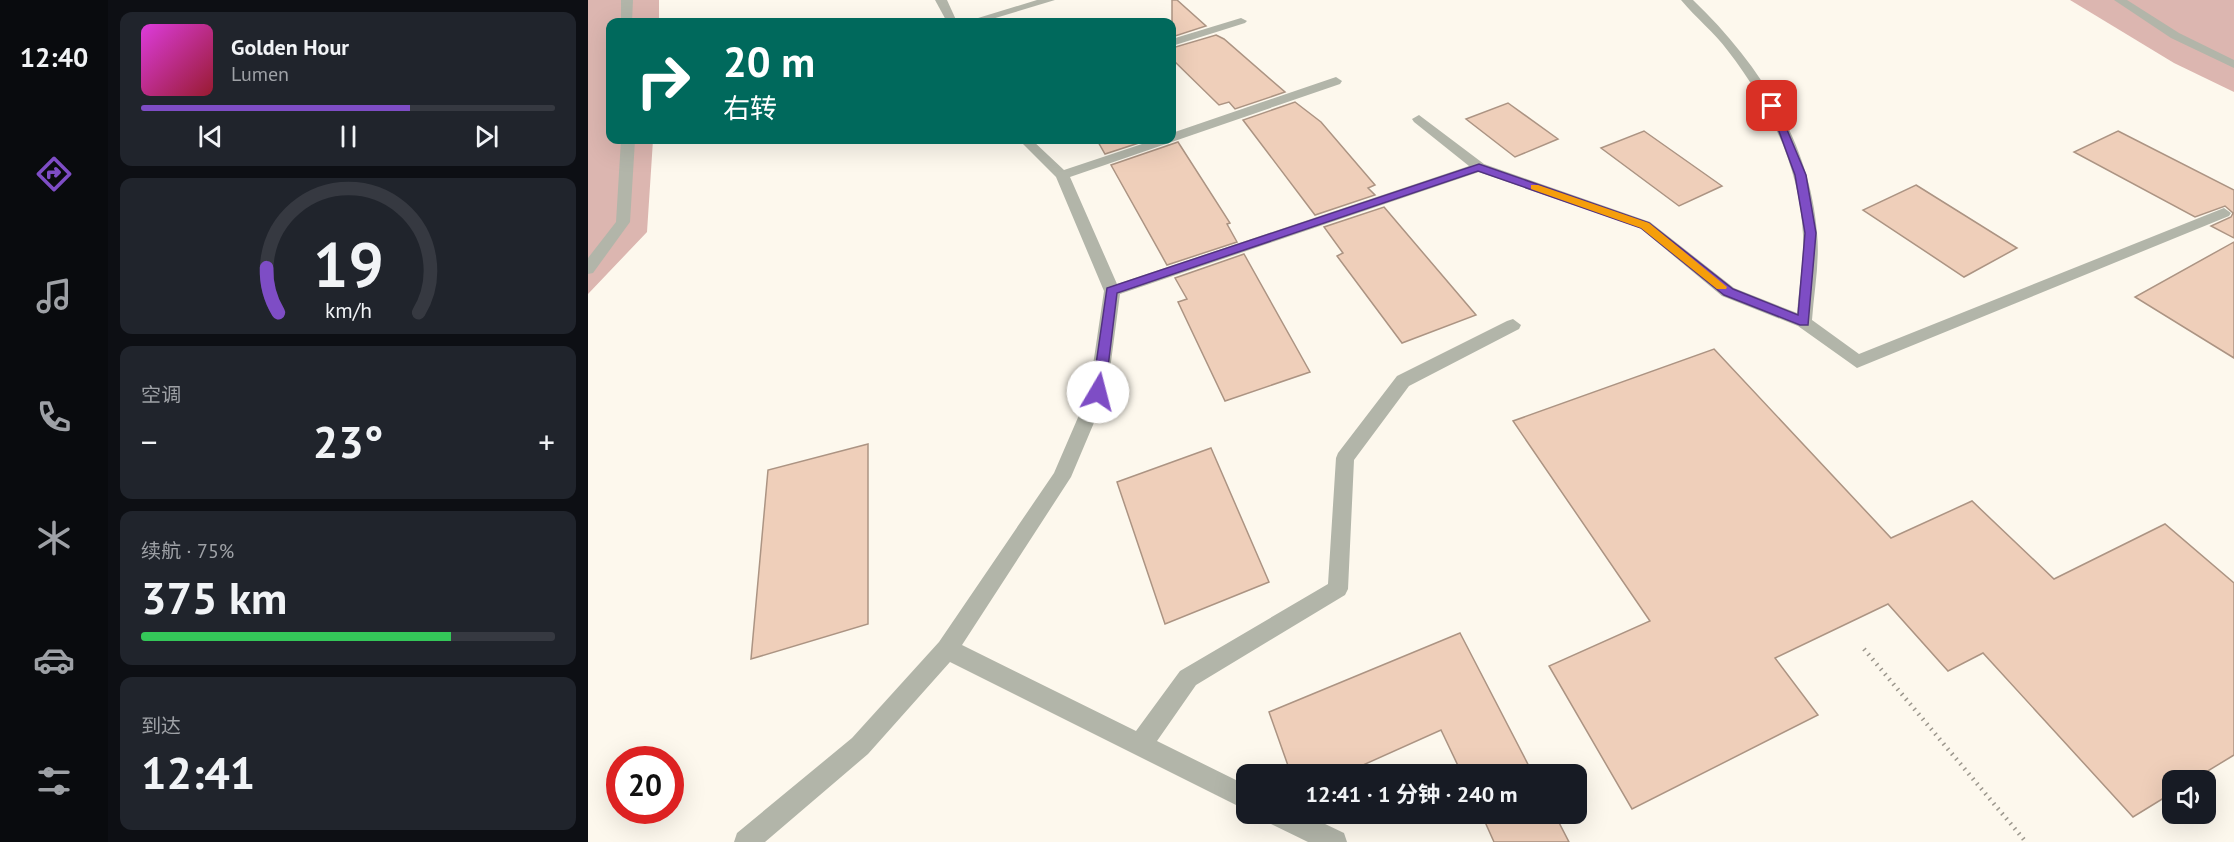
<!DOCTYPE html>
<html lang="zh">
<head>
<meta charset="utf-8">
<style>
  :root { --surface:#171b24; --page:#20242c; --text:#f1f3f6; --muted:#9ea1a6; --line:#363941; --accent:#7e4dc5 }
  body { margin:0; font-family:"PT Sans","Noto Sans SC",sans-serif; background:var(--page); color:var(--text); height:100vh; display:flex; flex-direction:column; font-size:22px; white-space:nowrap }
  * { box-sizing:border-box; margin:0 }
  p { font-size:20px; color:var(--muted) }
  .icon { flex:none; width:33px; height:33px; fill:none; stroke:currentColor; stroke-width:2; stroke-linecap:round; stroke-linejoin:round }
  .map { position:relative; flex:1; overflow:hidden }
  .sheet { display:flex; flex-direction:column; gap:12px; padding:12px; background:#0d0f14; width:480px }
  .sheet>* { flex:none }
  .top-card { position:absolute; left:18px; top:18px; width:570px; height:126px; border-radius:12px; box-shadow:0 6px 24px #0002; background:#00695c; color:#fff; overflow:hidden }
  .controls { position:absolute; left:1574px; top:770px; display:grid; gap:12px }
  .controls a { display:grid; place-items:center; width:54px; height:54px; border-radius:12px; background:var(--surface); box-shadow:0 6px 24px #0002; font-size:30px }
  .speed { position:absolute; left:18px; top:746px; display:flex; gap:12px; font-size:30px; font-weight:700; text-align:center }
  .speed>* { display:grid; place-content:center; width:78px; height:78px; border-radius:50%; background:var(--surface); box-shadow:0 6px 24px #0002; line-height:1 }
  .speed .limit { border:9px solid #d22; background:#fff; color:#111 }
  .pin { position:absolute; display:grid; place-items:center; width:51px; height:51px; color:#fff; margin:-26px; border-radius:12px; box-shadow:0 3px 9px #0006 }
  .me { position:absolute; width:66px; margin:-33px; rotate:8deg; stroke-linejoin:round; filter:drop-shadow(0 0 4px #0008) }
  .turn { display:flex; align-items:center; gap:21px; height:126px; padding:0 18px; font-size:27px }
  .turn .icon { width:78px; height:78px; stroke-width:2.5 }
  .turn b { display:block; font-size:42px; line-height:51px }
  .big { font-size:45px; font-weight:700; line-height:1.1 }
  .sheet .widget { flex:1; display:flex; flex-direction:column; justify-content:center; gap:9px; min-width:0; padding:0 21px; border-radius:12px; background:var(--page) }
  .sheet .dial { align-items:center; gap:0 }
  .dial svg { height:156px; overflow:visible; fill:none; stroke:var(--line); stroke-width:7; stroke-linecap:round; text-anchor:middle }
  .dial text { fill:var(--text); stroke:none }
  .song { display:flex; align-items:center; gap:18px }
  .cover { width:72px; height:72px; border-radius:9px; background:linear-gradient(135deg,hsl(300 70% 55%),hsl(350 70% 35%)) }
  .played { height:6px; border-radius:3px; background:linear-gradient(90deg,var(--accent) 65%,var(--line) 65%) }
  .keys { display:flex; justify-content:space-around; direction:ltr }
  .heat { display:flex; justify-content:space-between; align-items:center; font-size:33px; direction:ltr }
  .charge { height:9px; border-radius:4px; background:linear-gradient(90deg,#34c759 75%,var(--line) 0) }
  .trip { position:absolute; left:648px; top:764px; width:351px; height:60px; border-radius:12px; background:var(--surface); box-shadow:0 6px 24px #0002; font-weight:700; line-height:60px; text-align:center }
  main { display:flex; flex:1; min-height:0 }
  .menu { display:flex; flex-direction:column; width:108px; justify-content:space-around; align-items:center; background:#090b0e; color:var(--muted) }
  .menu .icon { width:42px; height:42px }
  .menu .active { color:var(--accent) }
  .menu b { font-size:27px; color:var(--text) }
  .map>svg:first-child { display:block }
</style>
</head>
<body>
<main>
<nav class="menu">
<b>12:40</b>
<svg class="icon active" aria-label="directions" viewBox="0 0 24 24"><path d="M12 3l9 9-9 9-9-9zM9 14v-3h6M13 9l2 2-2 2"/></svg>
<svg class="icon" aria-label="music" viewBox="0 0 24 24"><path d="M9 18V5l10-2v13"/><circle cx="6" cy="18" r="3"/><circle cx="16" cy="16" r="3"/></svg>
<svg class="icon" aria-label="phone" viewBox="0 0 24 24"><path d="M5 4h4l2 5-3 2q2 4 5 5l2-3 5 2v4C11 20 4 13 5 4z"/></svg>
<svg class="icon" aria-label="climate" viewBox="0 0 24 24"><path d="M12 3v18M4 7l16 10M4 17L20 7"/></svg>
<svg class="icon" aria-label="car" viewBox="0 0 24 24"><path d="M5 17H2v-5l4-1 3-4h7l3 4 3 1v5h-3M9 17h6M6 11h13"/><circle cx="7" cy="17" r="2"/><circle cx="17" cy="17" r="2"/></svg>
<svg class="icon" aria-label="filters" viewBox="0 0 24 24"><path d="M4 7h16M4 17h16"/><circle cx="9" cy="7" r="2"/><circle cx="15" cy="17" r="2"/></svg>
</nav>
<section class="sheet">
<div class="widget">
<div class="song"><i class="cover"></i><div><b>Golden Hour</b><p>Lumen</p></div></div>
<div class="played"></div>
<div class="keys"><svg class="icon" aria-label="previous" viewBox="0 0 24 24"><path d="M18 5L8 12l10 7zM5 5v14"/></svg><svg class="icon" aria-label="pause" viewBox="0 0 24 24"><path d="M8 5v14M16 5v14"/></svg><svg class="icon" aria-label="next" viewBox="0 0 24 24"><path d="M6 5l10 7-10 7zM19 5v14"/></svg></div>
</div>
<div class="widget dial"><svg viewBox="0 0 100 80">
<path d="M14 69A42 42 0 1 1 86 69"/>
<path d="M14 69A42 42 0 0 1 8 46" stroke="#7e4dc5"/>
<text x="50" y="56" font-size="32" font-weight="700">19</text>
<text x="50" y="72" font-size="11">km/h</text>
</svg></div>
<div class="widget"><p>空调</p>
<div class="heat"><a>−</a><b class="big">23°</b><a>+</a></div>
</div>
<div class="widget"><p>续航 · 75%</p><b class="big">375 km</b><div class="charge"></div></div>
<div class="widget"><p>到达</p><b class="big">12:41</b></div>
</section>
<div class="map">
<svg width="1646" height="842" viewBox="0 0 1646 842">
  <rect width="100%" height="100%" fill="#fdf8ed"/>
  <g fill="#dcb6b0">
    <polygon points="0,0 71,0 71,22 22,22 22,140 65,140 59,232 0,294"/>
    <polygon points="1482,0 1646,0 1646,92 1586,63"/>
  </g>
  <g fill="#efcfba" stroke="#ac9483" stroke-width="1.5">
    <polygon points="584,0 589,0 618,26 584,37"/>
    <polygon points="628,35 636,39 697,92 647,109 641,102 631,105 584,59 584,48"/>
    <polygon points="707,102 733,122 787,185 780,188 787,195 727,215 655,120"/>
    <polygon points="920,103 970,139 927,157 878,119"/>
    <polygon points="1056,131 1134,186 1091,206 1013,148"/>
    <polygon points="1530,131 1646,190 1646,238 1623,226 1643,217 1645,213 1637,206 1607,217 1486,152"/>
    <polygon points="509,140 560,140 517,154"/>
    <polygon points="590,142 642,223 639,224 649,242 579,265 523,165"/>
    <polygon points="1328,185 1429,248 1376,277 1275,210"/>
    <polygon points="796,207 888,315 814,343 749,256 755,253 736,227"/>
    <polygon points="1646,242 1646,358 1547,297"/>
    <polygon points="656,254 722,372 637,401 590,302 599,299 587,278"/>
    <polygon points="1126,349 1303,538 1384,501 1466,579 1577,524 1646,583 1646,755 1605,780 1584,780 1584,793 1545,817 1395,653 1360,671 1300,604 1187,658 1230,715 1044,809 961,666 1062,621 925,421"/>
    <polygon points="280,444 280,624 163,659 180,470"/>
    <polygon points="623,448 681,582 577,624 529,482"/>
    <polygon points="872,633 945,774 874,774 853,730 755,774 703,774 681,712"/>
    <polygon points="893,813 966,813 981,842 906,842"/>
  </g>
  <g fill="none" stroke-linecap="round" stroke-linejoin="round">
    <polyline stroke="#9c978d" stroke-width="4.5" stroke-dasharray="1.5 5" stroke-linecap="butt" points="1276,649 1438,842"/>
    <g fill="#b2b5a9" fill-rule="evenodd">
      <polygon points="33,0 45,0 44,22 33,22"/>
      <polygon points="347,0 359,0 369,22 359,22"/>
      <polygon points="449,0 467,0 394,22 377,22"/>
      <path d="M1093,0H1105C1170,62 1222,142 1229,233C1232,262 1226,291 1224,320L1271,354L1636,208L1643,213L1641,216L1269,368L1210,326L1134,296L1052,228L891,172L532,294L519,392L483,477L374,645L548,731L592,671L740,584L748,458L750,453L809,376L919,321L925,319L933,325L931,329L821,386L766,460L760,589L757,595L608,685L569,741L658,785V810L362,662L280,754L177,842H146L149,833L264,738L351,642L466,473L501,392L516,291L468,177L431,140H444L476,170L566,140H584V133L748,77L754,81L752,84L482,177L529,284L881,166L826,122L824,119L831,115L896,164L1062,222L1146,288L1209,313C1211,287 1216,261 1215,235C1212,167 1181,104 1140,51C1126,32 1108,18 1093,0Z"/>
      <polygon points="1526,0 1539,0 1591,33 1646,60 1646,68 1583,38"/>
      <polygon points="653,18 659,21 657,23 584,46 584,39"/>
      <polygon points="33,140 47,140 42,222 5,273 0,274 0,258 28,222"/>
      <polygon points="676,813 714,813 756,833 759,842 720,842 679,822"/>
    </g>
  </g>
  <polygon fill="#7e4dc5" stroke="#523280" stroke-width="1.5" points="1181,104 1189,106 1218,175 1228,233 1220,325 1212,325 1136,295 1053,228 890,171 529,293 517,392 510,397 504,392 519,288 891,164 1061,223 1145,289 1210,315 1217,233 1207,175"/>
  <polygon fill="#f59e0b" points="943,185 950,185 1061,223 1139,287 1138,289 1129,289 1053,228 943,189"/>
</svg>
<div class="controls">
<a><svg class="icon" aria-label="sound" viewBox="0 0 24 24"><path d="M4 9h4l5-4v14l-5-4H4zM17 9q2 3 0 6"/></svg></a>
</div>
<div class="speed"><div class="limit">20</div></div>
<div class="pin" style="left:1184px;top:106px;background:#d93025"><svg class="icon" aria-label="arrive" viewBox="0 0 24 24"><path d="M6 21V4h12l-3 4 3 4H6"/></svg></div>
<svg class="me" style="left:510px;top:392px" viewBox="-20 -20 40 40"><circle r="19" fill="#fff"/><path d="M0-13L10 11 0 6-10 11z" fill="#7e4dc5"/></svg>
<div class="trip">12:41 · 1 分钟 · 240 m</div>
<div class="top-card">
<div class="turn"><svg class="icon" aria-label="right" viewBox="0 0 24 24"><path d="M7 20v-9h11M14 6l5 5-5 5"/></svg><div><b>20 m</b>右转</div></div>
</div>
</div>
</main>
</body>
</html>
